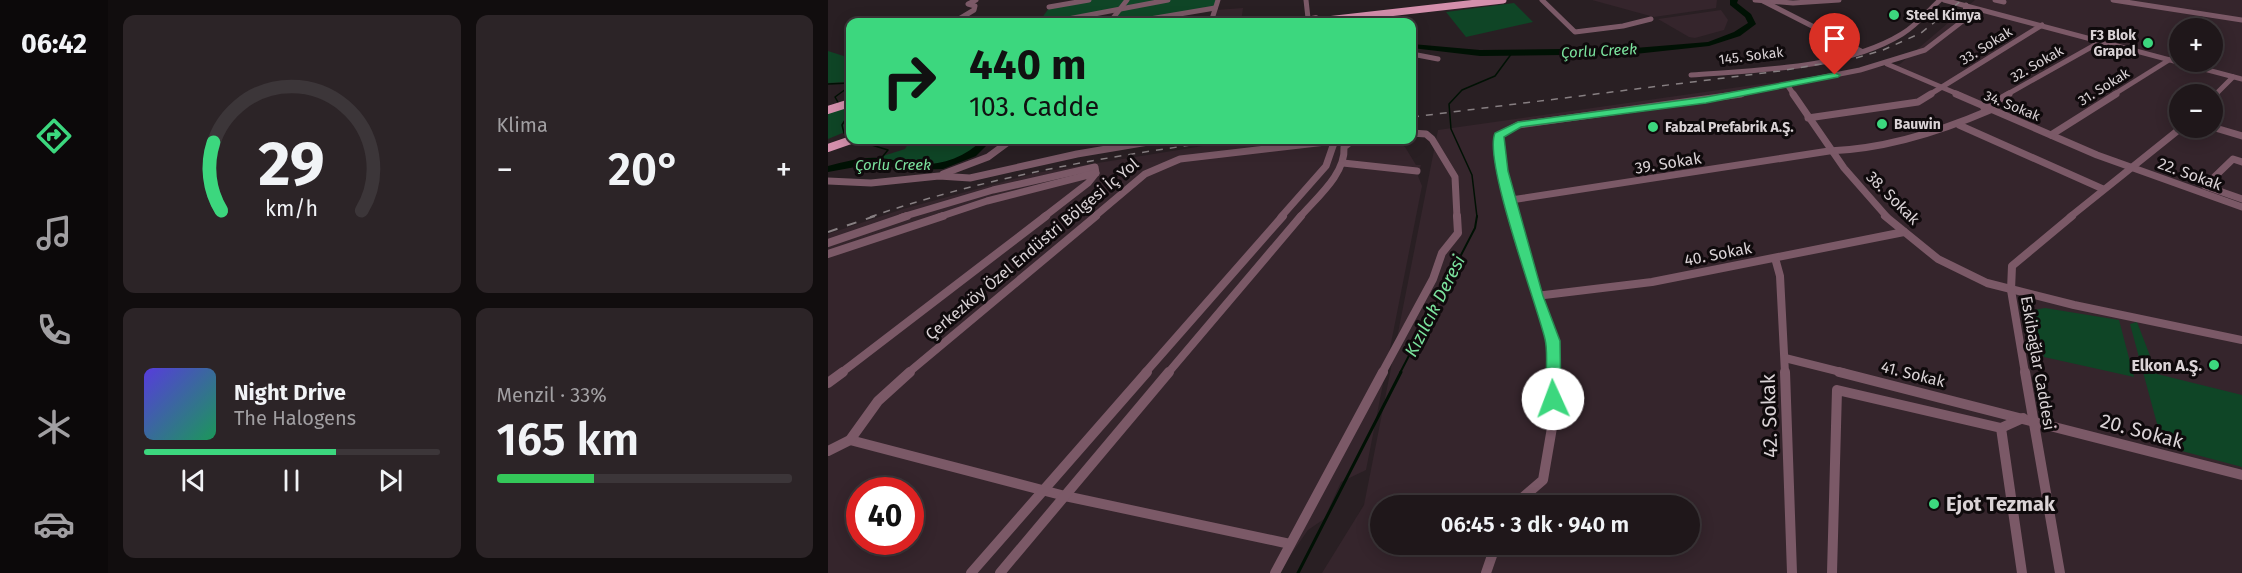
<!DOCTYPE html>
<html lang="tr">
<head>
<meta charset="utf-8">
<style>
  :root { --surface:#1f171a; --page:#2c2427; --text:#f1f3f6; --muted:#a19fa2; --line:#3c3639; --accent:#3cd77e }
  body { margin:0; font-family:"Fira Sans",sans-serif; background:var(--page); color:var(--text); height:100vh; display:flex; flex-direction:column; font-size:22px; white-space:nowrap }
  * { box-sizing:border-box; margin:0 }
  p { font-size:20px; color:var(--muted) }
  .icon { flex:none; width:33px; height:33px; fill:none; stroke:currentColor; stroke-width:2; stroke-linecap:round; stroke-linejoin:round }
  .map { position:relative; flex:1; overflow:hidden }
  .panel { display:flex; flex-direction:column; gap:15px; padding:15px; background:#110d0e; width:720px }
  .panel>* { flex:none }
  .guide { position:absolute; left:18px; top:18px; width:570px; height:126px; border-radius:12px; box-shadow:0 3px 15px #0003,0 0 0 2px var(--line); background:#3cd77e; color:#111; overflow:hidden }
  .tools { position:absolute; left:1341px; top:18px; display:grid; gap:12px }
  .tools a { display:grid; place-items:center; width:54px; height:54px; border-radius:50%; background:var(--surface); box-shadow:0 3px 15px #0003,0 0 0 2px var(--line); font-size:30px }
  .speed { position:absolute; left:18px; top:477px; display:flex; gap:12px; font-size:30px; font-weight:700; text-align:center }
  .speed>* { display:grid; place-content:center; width:78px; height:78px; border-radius:50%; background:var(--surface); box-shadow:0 3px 15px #0003,0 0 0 2px var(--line); line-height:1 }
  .speed .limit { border:9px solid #d22; background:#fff; color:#111 }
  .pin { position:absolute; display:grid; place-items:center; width:51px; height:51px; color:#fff; margin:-62px -26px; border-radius:50% 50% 50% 0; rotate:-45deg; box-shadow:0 0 6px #0007 }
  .pin .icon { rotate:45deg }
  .me { position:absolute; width:66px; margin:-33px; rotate:358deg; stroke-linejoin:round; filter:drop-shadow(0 0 4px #0008) }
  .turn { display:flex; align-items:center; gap:21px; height:126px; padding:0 24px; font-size:27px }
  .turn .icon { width:78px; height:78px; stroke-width:2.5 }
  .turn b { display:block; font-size:42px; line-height:51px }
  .big { font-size:45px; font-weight:600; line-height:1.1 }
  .panel .card { flex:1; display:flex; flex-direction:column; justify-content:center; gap:9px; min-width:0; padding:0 21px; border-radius:12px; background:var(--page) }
  .panel .dial { align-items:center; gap:0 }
  .dial svg { height:156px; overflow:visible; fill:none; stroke:var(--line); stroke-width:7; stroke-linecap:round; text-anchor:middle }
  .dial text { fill:var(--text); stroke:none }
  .song { display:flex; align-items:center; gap:18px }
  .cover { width:72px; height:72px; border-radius:9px; background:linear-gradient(135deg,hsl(250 70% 55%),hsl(150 70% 35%)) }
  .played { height:6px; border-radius:3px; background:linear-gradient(90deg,var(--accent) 65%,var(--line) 65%) }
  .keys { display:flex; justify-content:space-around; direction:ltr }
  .heat { display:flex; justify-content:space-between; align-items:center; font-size:33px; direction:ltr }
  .charge { height:9px; border-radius:4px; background:linear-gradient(90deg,#34c759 33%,var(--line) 0) }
  .panel .tiles { flex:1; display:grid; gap:15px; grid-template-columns:repeat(2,1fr) }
  .trip { position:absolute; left:542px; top:495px; width:330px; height:60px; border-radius:30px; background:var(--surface); box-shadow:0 3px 15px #0003,0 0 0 2px var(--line); font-weight:600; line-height:60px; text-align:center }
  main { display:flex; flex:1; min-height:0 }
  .tabs { display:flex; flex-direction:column; width:108px; justify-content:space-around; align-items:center; background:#0c090a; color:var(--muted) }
  .tabs .icon { width:42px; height:42px }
  .tabs .on { color:var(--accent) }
  .tabs b { font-size:27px; color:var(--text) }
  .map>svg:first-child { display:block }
</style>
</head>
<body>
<main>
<nav class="tabs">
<b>06:42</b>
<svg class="icon on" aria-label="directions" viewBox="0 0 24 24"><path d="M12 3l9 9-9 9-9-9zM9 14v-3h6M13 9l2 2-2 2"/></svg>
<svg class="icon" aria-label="music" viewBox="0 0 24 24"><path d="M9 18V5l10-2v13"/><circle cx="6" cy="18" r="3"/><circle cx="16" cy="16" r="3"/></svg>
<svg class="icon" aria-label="phone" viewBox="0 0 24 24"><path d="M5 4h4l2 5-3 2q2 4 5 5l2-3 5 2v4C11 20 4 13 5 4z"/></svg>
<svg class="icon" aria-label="climate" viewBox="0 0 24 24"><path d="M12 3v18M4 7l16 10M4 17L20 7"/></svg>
<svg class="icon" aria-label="car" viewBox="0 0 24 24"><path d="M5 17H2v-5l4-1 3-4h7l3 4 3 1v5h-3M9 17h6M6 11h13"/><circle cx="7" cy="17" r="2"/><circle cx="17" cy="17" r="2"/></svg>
</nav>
<section class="panel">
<div class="tiles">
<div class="card dial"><svg viewBox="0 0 100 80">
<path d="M14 69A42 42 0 1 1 86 69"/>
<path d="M14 69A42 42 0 0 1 10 34" stroke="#3cd77e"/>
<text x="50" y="56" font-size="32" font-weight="700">29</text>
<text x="50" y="72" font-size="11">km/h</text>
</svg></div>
<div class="card"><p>Klima</p>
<div class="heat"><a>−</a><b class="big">20°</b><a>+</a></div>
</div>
<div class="card">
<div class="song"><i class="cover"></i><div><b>Night Drive</b><p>The Halogens</p></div></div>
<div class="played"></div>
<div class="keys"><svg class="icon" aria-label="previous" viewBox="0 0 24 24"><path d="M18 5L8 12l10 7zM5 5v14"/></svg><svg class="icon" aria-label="pause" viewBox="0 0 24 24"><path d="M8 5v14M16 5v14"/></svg><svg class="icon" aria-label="next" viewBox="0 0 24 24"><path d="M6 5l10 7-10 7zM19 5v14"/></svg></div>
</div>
<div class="card"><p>Menzil · 33%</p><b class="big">165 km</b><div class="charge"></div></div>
</div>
</section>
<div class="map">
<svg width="1414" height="573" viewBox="0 0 1414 573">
  <rect width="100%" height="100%" fill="#291f23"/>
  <g fill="#35252c" fill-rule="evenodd">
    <polygon points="764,0 889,0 888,8 826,17"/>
    <path d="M1147,0H1414V573H494L536,505L610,130L1072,64ZM1352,28H1384V62H1352ZM1352,94H1384V128H1352ZM552,506H861V544H552Z"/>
    <polygon points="415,8 413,22 386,22 388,10"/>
    <polygon points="893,10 900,20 896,30 867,38 861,37 830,19"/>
    <path d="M412,140H566L577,147L588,165H593L590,176L594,186L538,470L513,482L496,519L480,530L450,573H0V234L75,209L208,173ZM32,490H82V542H32Z"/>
  </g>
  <g fill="#0f4526">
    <polygon points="262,0 336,0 211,22 221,8"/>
    <polygon points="342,0 388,0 386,8 307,22 282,22 289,10"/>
    <polygon points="686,3 705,22 638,37 618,12"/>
    <polygon points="0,51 22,58 22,82 0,83"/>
    <polygon points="22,105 22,130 0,139 0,112"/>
    <path d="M31,140H154C128,175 74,163 36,162L77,149L80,144L76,142Z"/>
    <polygon points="1217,308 1291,320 1306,377 1216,357 1205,310"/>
    <polygon points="1309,322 1329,374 1414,395 1414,467 1335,446 1302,324"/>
  </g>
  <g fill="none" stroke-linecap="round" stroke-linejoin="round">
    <g stroke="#001104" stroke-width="1.5">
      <polyline points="0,84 22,83"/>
      <polyline points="11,104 7,97 22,86"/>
      <polyline points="16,133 14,125 19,117 19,107"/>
      <polyline points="34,142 60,150 51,161"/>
      <polyline points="649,217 644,175 623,129 621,104 634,90 667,76 684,53"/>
    </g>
    <polyline stroke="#001104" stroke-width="2" points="572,373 647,228 649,216"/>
    <polyline stroke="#001104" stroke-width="3" points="470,573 573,372"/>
    <g fill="#001104" fill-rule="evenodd">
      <polygon points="902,0 910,0 909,3 923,14 928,24 912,36 881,46 807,54 652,56 584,48 584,44 652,50 807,48 880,42 906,32 920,23 917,17 902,5"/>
      <path d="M154,140H164L148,156L115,169L83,170L44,164L0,172V166C17,162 33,157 50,158C61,158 71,162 82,164C108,167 136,159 154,140Z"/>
    </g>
    <g stroke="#7b5967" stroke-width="5">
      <polyline points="478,0 480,18"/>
      <polyline points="714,0 747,32 795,26 823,19"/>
      <polyline points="927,0 965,3 1011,0"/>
      <polyline points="1116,0 1414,79"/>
      <polyline points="1167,0 1176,2"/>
      <polyline points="1285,0 1414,20"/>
      <polyline points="935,1 1033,51"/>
      <polyline points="221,7 261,0"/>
      <polyline points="126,22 146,10 147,6 140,4 148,0"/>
      <polyline points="224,22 340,0"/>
      <polyline points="282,22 299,0"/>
      <polyline points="304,22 387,8"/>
      <polyline points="383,22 390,0"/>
      <polyline points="584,54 610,59"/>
      <polyline points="1059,64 1132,95"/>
      <path d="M863,75C929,70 1017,69 1074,34C1089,25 1100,11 1112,0"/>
      <polyline points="960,86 966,95"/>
      <polyline points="905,95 1032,70 1097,50 1136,20 1138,5"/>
      <polyline points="1101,95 1214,25"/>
      <polyline points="1178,95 1274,41"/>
      <polyline points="1285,95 1341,60"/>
      <polyline points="1387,95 1405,77"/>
    </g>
    <g stroke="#7b5967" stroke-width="7">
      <polyline points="965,94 1016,168 1059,217"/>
      <polyline points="1128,94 1269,155 1414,207"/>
      <polyline points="1384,98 1388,94"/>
      <polyline points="1156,108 1181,94"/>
      <polyline points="980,118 1090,102 1103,94"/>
      <polyline points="1131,125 1275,189"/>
      <polyline points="1384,127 1414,136"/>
      <polyline points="584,133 598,134 604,139 627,177 629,217"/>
      <polyline points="1223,135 1288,94"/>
      <polyline points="1414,162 1405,159 1377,186 1414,199"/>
      <polyline points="515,163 589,171"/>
      <polyline points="115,174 160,157 183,140"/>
      <polyline points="0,181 43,183 111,176 142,178 249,154 332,140"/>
      <path d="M683,200L1001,151C1057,149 1111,132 1162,110"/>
      <polyline points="74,217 165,190 267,167 268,173 260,183 216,217"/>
      <polyline points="111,217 159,201 268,173"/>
      <polyline points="266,217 317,174 352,159 515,140"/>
      <polyline points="453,217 498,166 507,140"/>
      <path d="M472,217C488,198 518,174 516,147L525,140"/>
      <path d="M687,217C680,193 665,160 671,135L690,125L913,94"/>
      <polyline points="1242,217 1353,128"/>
    </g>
    <g stroke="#7b5967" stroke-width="8">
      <polyline points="686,216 704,281 725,341 725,373"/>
      <polyline points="1057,216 1110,259 1159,283 1246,305 1414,340"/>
      <polyline points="0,243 79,216"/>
      <polyline points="0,254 115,216"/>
      <polyline points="947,258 952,276 957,373"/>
      <polyline points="708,296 824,282 1076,232"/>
      <polyline points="957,358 1017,373"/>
      <polyline points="13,373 218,216"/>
      <polyline points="80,373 268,216"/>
      <polyline points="317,373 455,216"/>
      <polyline points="340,373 473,216"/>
      <polyline points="554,373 605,279 614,253 630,233 629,216"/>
      <polyline points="1197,373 1183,290 1184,266 1244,216"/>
    </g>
    <g stroke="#7b5967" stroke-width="10">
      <polyline points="957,372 964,573"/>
      <polyline points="1011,372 1414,475"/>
      <polyline points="1197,372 1232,573"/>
      <polyline points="0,383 15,372"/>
      <polyline points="1173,428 1195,418"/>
      <polyline points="22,440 237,496 462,544"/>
      <polyline points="0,451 22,440 50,401 82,372"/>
      <polyline points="685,506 715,480 726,416 725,372"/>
      <polyline points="143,573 319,372"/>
      <polyline points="172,573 341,372"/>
      <polyline points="447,573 555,372"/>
      <polyline points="658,573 668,544"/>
      <polyline points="1004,573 1009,390 1173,428 1194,573"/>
    </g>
    <g stroke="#d48fac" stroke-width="7">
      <polyline points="426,22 449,21"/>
      <polyline points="442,22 466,20"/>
      <polyline points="461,22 488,19"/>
      <polyline points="481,22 675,0"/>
    </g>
    <g stroke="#d48fac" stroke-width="8">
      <polyline points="0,110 22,103"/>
      <polyline points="0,148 23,140"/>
    </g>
    <g stroke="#877f82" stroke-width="1.5" stroke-dasharray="7 7" stroke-linecap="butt">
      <polyline points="584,117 952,71 1028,58 1055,50 1093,33 1134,0"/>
      <path d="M42,217C158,177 279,156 400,140"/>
    </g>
    <polyline stroke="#877f82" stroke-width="2" stroke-dasharray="10 10" stroke-linecap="butt" points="0,232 47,216"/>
  </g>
  <path fill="#3cd77e" stroke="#278c52" stroke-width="1.5" d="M1007,73L1012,75L1010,77L878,103L693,127L676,137L680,171L715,296L732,341L733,399L731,403H719L717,399C717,380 721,357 717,339C708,302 655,161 667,133L690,122L878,97Z"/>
  <g fill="#3cd77e" stroke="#0f0a0c" stroke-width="2">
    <circle cx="1066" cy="15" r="6"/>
    <circle cx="1320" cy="43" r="6"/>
    <circle cx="1054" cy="124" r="6"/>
    <circle cx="825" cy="127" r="6"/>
    <circle cx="1386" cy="365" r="6"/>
    <circle cx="1106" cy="504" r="6"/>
  </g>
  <g text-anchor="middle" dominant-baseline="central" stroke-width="6" stroke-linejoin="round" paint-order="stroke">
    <g font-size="14" font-weight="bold" fill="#dad3d6" stroke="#0f0a0c" text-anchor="start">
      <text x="1078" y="15">Steel Kimya</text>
      <text x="1308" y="35" text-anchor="end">F3 Blok<tspan x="1308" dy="16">Grapol</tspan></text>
      <text x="1066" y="124">Bauwin</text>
      <text x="837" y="127">Fabzal Prefabrik A.Ş.</text>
    </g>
    <g font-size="14" fill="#dad3d6" stroke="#0f0a0c">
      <text transform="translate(1158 46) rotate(-32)">33. Sokak</text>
      <text transform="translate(923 56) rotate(-7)">145. Sokak</text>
      <text transform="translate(1209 64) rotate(-30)">32. Sokak</text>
      <text transform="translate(1276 87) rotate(-32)">31. Sokak</text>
      <text transform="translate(1184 106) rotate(22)">34. Sokak</text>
    </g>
    <g font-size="15" font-style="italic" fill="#7be39e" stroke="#0f0a0c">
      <text transform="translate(771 51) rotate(-3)">Çorlu Creek</text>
      <text x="65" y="165">Çorlu Creek</text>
    </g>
    <g font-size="16" fill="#dad3d6" stroke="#0f0a0c">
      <text transform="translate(840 163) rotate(-9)">39. Sokak</text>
      <text transform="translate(1362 174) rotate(20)">22. Sokak</text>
      <text transform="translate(1065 198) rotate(45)">38. Sokak</text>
      <text transform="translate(204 249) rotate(-40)">Çerkezköy Özel Endüstri Bölgesi İç Yol</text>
      <text transform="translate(890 254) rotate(-11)">40. Sokak</text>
      <text transform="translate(1210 363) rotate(80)">Eskibağlar Caddesi</text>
      <text transform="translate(1085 374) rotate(14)">41. Sokak</text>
    </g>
    <g font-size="16" font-weight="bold" fill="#dad3d6" stroke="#0f0a0c" text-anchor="end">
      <text x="1374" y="365">Elkon A.Ş.</text>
    </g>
    <g font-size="18" font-style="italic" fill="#7be39e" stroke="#0f0a0c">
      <text transform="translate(607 306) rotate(-63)">Kızılcık Deresi</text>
    </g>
    <g font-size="20" fill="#dad3d6" stroke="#0f0a0c">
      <text transform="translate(941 416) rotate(-92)">42. Sokak</text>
      <text transform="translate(1314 431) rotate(15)">20. Sokak</text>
    </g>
    <g font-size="20" font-weight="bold" fill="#dad3d6" stroke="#0f0a0c" text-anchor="start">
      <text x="1118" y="504">Ejot Tezmak</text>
    </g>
  </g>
</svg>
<div class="tools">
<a>+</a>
<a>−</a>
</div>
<div class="speed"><div class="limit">40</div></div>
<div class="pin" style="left:1007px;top:75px;background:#d93025"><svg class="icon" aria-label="arrive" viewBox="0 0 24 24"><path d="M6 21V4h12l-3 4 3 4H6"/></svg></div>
<svg class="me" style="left:725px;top:399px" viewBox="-20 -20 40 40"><circle r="19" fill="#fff"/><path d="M0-13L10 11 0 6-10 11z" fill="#3cd77e"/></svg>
<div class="trip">06:45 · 3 dk · 940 m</div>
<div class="guide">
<div class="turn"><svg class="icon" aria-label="right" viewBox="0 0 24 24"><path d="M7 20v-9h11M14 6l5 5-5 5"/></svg><div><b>440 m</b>103. Cadde</div></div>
</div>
</div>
</main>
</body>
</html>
